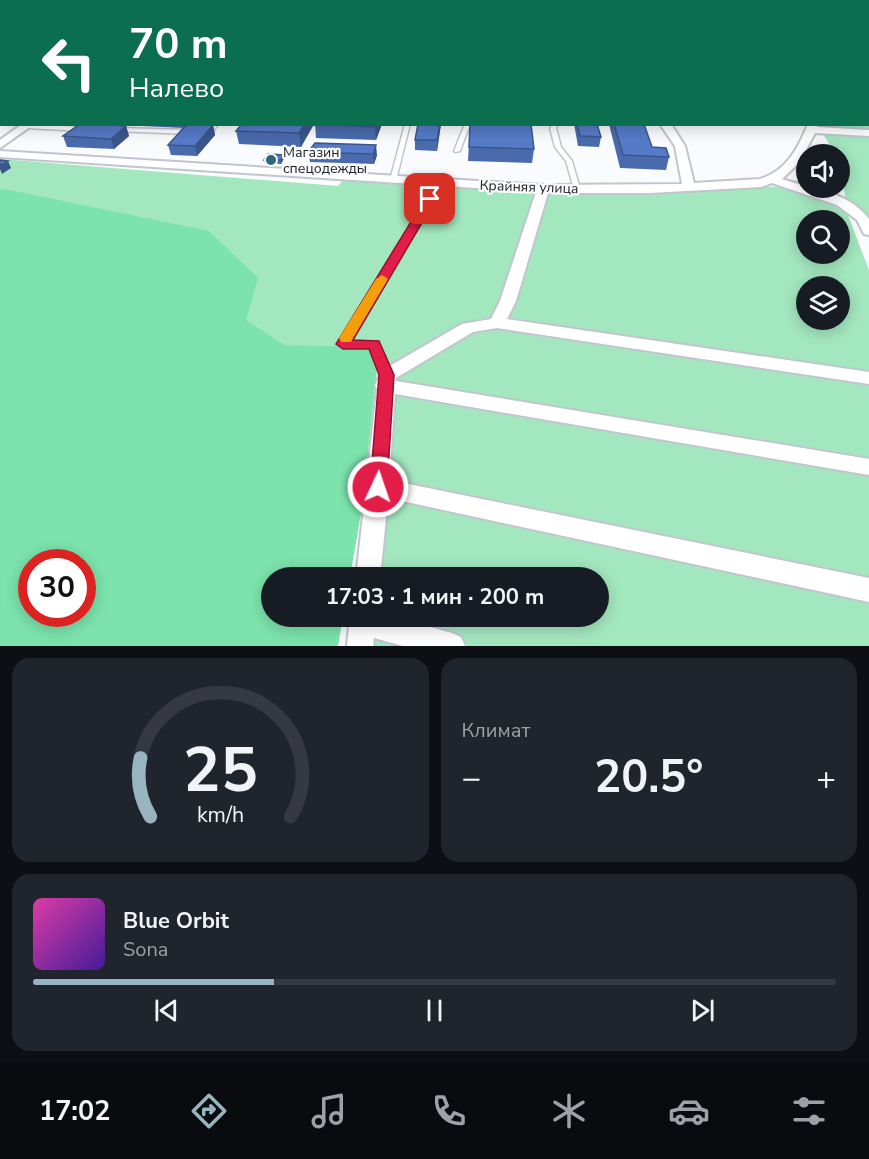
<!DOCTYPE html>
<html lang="ru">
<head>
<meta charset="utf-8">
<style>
  :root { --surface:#171b24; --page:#20242c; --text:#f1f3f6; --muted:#9ea1a6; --line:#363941; --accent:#98b4c0 }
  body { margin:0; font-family:"Nunito Sans",sans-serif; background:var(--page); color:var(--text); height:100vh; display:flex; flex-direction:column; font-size:22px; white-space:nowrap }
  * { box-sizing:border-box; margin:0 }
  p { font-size:20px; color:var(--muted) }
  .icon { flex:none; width:33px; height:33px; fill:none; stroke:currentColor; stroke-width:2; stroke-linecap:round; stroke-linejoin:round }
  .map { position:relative; height:646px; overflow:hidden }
  .panel { display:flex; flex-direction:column; gap:12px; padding:12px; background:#0d0f14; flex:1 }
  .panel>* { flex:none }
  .hud { position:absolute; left:0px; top:0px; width:870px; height:126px; box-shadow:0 3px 15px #0003; background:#0b6e4f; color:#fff; overflow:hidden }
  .controls { position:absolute; left:796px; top:144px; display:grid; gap:12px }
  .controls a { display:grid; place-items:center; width:54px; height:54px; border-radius:50%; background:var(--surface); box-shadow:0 3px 15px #0003; font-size:30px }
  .speed { position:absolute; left:18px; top:549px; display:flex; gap:12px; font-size:30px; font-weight:700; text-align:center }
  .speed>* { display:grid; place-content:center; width:78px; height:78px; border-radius:50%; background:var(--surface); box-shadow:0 3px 15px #0003; line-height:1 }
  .speed .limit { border:9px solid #d22; background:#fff; color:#111 }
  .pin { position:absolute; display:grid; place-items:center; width:51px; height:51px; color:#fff; margin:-26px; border-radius:12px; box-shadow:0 3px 9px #0006 }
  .me { position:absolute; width:66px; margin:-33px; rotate:3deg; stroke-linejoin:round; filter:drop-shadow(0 0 4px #0008) }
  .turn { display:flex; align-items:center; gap:21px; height:126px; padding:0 30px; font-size:27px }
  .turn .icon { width:78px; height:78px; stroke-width:2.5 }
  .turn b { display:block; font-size:42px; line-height:51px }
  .big { font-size:45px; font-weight:700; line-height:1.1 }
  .panel .widget { flex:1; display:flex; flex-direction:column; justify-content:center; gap:9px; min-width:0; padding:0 21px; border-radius:18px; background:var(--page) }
  .panel .dial { align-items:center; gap:0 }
  .dial svg { height:156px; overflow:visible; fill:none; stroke:var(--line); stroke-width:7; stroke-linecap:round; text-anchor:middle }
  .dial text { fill:var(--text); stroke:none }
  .song { display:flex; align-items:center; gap:18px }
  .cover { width:72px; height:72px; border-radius:9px; background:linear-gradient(135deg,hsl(320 70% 55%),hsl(260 70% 35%)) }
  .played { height:6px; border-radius:3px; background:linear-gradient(90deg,var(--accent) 30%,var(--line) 30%) }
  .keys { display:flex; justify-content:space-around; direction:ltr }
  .heat { display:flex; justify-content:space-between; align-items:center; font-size:33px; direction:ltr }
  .panel .tiles { flex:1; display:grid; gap:12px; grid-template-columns:1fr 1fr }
  .widget:last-child { grid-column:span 2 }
  .trip { position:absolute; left:261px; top:567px; width:348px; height:60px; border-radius:30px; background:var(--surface); box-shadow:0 3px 15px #0003; font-weight:700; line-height:60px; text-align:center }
  .menu { display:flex; height:96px; justify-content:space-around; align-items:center; background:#090b0e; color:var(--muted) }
  .menu .icon { width:42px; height:42px }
  .menu .selected { color:var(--accent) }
  .menu b { font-size:27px; color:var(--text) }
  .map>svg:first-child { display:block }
</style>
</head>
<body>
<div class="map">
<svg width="869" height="646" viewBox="0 0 869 646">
  <rect width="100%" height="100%" fill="#fafbfd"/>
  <g fill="#a3e7bf" fill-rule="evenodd">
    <polygon points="869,74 869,220 845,197 840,154 836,154 824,136 828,125 868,124"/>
    <path d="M0,159L338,186L343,180L541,193L642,194L784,186L846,210L869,270V371L497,317L461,325L478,324L869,376V646H348L353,617L598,616V578L360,577L389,375L420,358L377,369L371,346L285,345L43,198L0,188ZM807,220H840V254H807ZM807,286H840V320H807Z"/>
  </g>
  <path fill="#7ce3ac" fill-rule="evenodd" d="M0,188L209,231L258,278L246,320L285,345L371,346L377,369L362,508L350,577L272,578V616L343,617L338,646H0ZM32,562H82V614H32Z"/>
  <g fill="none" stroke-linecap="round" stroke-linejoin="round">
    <defs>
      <g id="lane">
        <polygon points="388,0 392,0 390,2 386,2"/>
        <rect x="578" y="0" width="4" height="2"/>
        <polygon points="836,0 847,0 840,2 826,2"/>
        <rect x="868" y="70" width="1" height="2"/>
        <rect x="0" y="110" width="2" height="2"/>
        <polygon points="27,124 82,127 85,129 82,131 26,128 23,126"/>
        <polygon points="213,124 218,124 214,130 203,132 200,130 210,128"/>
        <polygon points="405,124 410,124 396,180 393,182 390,180"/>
        <polygon points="465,124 470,124 460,151 455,152 454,151"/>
        <polygon points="553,124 558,124 556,128 561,147 572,161 580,189 579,190 577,191 574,189 566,161 555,147 550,128"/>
        <polygon points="116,128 190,130 193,132 190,134 114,131 114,129"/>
        <polygon points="437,181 440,183 433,199 349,341 377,342 392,375 390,377 384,377 382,375 371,347 343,347 339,344 427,199 434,183"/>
      </g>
      <g id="street">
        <polygon points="203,0 210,0 202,2"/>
        <polygon points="627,0 634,0 636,2 628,2"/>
        <polygon points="652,0 662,2 653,2"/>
        <polygon points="869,55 869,60 868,60 868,55"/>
        <polygon points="22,124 34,124 0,148 0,140"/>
        <path d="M660,124H671L685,146L694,183L760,179C786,171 798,149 808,124H818L817,127L869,130V136L815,133L799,163L782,179C811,189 848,191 869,219V235L864,234L857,220L837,205L772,183L761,187L650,193H548L516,301L507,319L869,372V384L497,328L473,332L396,378V381L869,459V475L395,394L389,480L869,578V602L388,498L380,578H356L377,389L375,386L381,371L462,324L491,319L500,301L536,192L0,157V151L543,185L682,184L675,146Z"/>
        <polygon points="350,616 390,616 452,633 461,637 465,646 403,646 374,638 373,646 347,646"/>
      </g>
    </defs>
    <use href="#lane" stroke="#c0c5ce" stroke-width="3"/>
    <use href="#street" stroke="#c0c5ce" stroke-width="4"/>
    <use href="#lane" fill="#fff" fill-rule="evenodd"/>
    <use href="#street" fill="#fff" fill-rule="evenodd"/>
  </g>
  <g fill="#496aac">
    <polygon points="89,0 137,0 134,2 107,2 107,1 105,2 90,2"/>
    <polygon points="397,0 523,0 522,2 397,2"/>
    <rect x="542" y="0" width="20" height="2"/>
    <polygon points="782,0 831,0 815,2 786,2"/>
    <rect x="0" y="76" width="2" height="18"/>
    <polygon points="67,124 126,126 129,136 114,149 67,147 63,136 79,125"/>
    <polygon points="101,124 213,125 215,135 197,156 171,155 168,145 184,128"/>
    <polygon points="314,124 301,147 239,144 236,131"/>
    <polygon points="315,124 382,124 376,140 316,138"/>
    <polygon points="418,124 441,124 437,151 415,150 415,140"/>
    <polygon points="470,124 534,149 532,163 468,161"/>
    <polygon points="574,124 597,124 601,137 599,147 578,146"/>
    <polygon points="609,124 644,124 652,147 669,157 666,170 620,168"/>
    <polygon points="315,143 377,155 374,164 310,162 308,152"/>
    <polygon points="284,158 281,164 265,163 264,160"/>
  </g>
  <g fill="#3c568c">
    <polygon points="125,0 137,0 134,2 125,2"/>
    <polygon points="793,0 831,0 815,2 793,2"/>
    <polygon points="305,124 314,124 301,147 299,133"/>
    <polygon points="376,124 382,124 376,140 375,127"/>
    <polygon points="440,124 441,124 437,151 437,140"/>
    <polygon points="213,125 215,135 197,156 195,146"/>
    <polygon points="126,126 129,136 114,149 111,139"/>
    <polygon points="376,145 377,155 374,164 373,154"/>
    <polygon points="284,155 284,158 281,164 281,160"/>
    <polygon points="8,161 11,168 2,174 0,169 0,166"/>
  </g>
  <g fill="#557bc8" stroke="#3c568c" stroke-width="1.5">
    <polygon points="0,0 9,0 2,2 2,3 0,3"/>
    <polygon points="12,0 65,1 9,2"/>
    <polygon points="161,0 184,0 181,2 159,2"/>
    <polygon points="686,0 701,0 705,1 690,2"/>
    <polygon points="719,0 765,0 749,2 723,2"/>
    <polygon points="847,0 869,0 869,1 852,2"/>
    <rect x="0" y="76" width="2" height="9"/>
    <polygon points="80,124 92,124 126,126 111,139 63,136"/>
    <polygon points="187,124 213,125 195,146 168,145"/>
    <polygon points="242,124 305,124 299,133 236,131"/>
    <polygon points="315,124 376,124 375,127"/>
    <polygon points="418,124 440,124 437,140 415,140"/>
    <polygon points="470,124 531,124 534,149 469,147"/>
    <polygon points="577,124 597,124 601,137 580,136"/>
    <polygon points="614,124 644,124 652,147 666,148 669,157 623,155"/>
    <polygon points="315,143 376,145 373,154 308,152"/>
    <polygon points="268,154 284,155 281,160 264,160"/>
    <polygon points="0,160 8,161 0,166"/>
  </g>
  <polygon fill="#e11d48" stroke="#92132f" stroke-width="1.5" points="430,195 436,199 353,340 379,341 394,375 387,487 385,492 378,494 372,492 370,487 379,375 369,349 343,349 336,344 425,199"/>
  <polygon fill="#f59e0b" points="382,275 388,279 353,338 351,342 341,342 339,338 376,279"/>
  <circle fill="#2c677f" stroke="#fafbfd" stroke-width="2" cx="271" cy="160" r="6"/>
  <g text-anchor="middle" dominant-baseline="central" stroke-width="4.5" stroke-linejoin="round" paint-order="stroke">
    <g font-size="14" fill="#202225" stroke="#fafbfd" text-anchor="start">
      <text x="283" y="152">Магазин<tspan x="283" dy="16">спецодежды</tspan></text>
    </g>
    <g font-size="14" fill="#202225" stroke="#fafbfd">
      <text transform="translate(529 187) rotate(2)">Крайняя улица</text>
    </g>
  </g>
</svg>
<div class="controls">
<a><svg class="icon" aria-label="sound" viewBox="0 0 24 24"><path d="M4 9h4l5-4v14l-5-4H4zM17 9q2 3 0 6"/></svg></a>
<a><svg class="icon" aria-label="search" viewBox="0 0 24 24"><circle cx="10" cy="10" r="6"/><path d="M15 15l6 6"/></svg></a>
<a><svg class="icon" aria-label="layers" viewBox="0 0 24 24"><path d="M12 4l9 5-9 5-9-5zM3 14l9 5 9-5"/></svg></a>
</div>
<div class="speed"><div class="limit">30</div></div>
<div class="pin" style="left:430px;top:199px;background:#d93025"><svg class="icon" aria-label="arrive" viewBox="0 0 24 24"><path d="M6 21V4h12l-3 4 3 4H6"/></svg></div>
<svg class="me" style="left:378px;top:487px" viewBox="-20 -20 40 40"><circle r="17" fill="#e11d48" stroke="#fff" stroke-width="3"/><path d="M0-11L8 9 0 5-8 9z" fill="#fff"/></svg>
<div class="trip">17:03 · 1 мин · 200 m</div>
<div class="hud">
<div class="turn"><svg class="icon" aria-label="left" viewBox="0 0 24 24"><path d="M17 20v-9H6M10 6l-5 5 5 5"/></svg><div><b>70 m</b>Налево</div></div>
</div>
</div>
<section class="panel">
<div class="tiles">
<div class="widget dial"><svg viewBox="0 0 100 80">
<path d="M14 69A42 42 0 1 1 86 69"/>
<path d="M14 69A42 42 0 0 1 9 39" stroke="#98b4c0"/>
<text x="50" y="56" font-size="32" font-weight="700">25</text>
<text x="50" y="72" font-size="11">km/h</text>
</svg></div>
<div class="widget"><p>Климат</p>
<div class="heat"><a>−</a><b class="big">20.5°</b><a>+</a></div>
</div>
<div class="widget">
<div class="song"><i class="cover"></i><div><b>Blue Orbit</b><p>Sona</p></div></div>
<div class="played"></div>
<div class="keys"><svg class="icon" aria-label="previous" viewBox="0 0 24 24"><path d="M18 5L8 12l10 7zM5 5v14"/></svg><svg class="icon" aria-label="pause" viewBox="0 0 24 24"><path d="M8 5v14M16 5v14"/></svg><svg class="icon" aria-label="next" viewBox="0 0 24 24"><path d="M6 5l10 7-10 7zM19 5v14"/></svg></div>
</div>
</div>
</section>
<nav class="menu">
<b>17:02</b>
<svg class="icon selected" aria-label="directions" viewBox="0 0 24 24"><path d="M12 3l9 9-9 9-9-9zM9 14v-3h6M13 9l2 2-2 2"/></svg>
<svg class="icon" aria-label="music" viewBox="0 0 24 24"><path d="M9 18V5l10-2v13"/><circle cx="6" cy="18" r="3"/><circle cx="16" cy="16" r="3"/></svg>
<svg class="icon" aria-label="phone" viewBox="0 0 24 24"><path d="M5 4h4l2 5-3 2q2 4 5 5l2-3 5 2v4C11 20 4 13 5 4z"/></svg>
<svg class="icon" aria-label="climate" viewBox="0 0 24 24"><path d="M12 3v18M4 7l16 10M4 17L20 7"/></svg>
<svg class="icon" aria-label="car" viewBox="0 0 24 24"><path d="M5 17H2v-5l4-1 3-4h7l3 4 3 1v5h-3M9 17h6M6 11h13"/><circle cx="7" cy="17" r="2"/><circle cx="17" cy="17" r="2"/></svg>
<svg class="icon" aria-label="filters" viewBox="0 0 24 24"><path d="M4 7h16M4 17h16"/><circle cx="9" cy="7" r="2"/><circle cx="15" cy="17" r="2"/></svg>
</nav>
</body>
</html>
